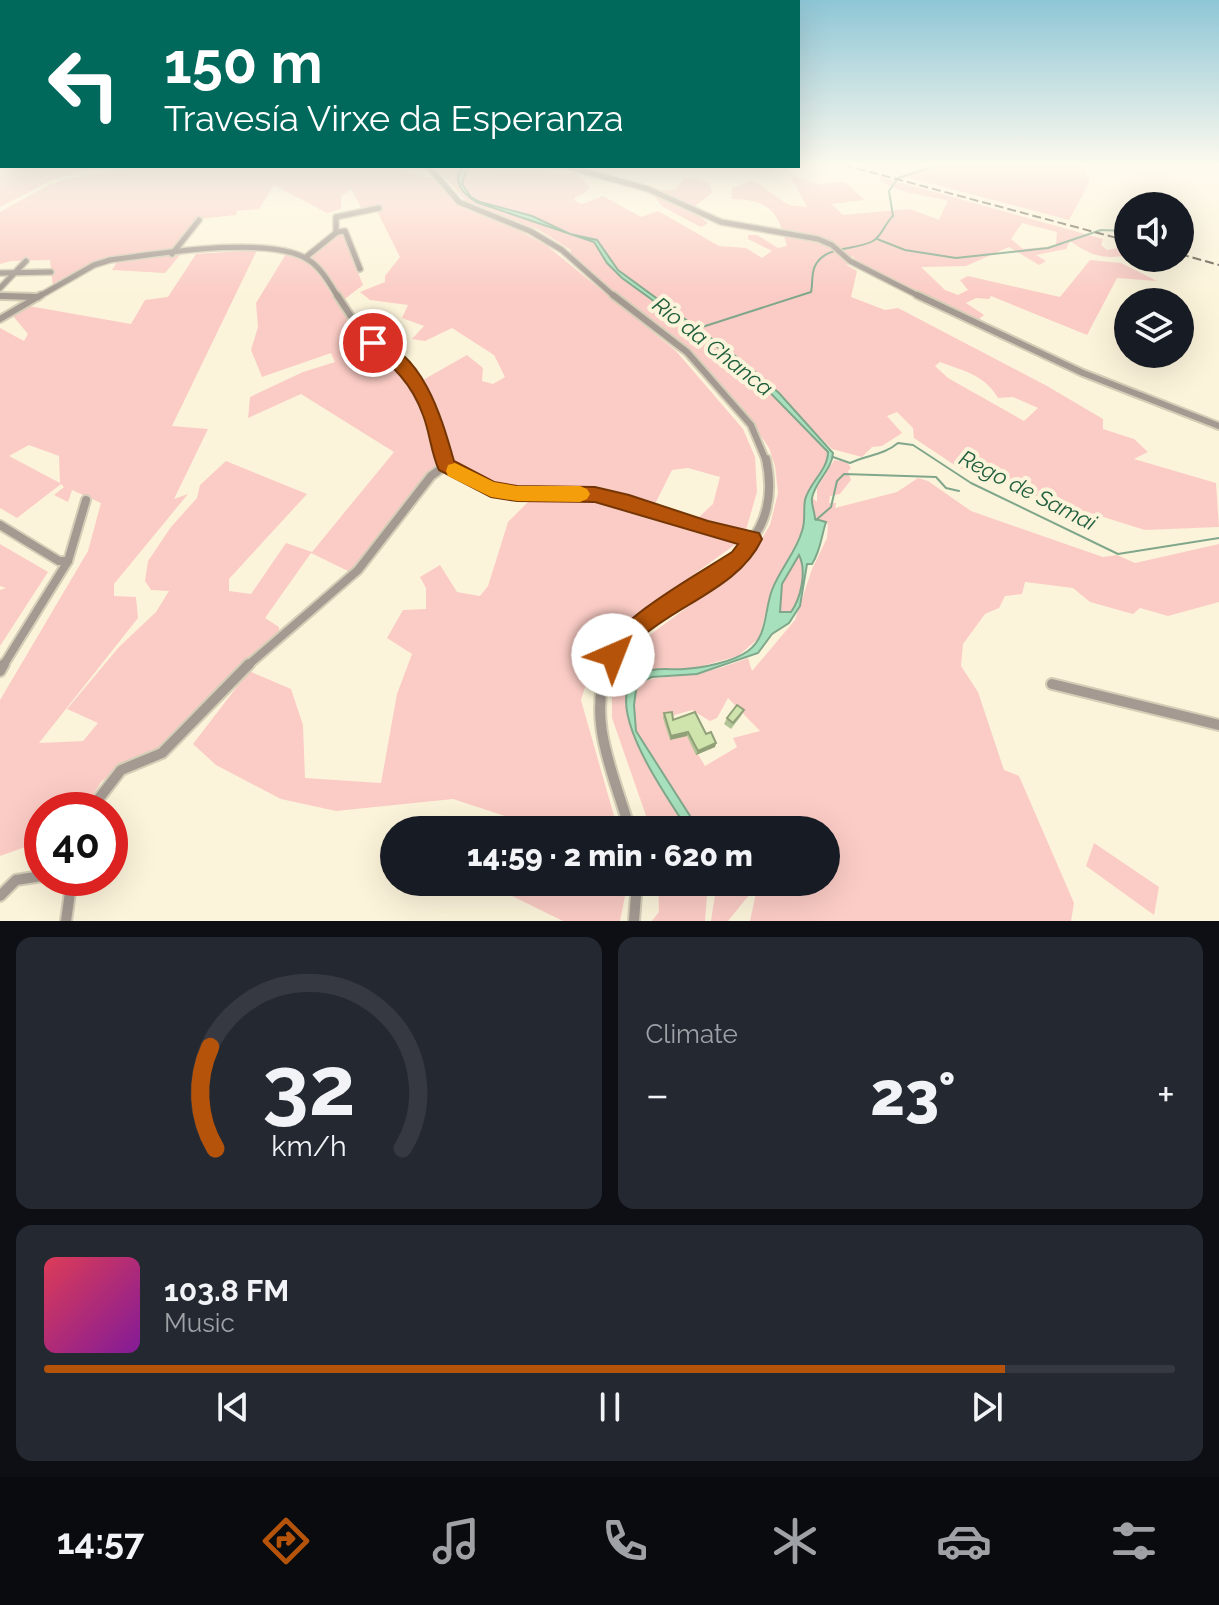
<!DOCTYPE html>
<html lang="en">
<head>
<meta charset="utf-8">
<style>
  :root { --surface:#171b24; --page:#242831; --text:#f1f3f6; --muted:#9ea1a6; --line:#363941; --accent:#b45309 }
  body { margin:0; font-family:Raleway,sans-serif; background:var(--page); color:var(--text); height:100vh; display:flex; flex-direction:column; font-size:30px; white-space:nowrap }
  * { box-sizing:border-box; margin:0 }
  p { font-size:26px; color:var(--muted) }
  .icon { flex:none; width:44px; height:44px; fill:none; stroke:currentColor; stroke-width:2; stroke-linecap:round; stroke-linejoin:round }
  .map { position:relative; height:921px; overflow:hidden }
  .side { display:flex; flex-direction:column; gap:16px; padding:16px; background:#0d0f14; flex:1 }
  .side>* { flex:none }
  .hud { position:absolute; left:0px; top:0px; width:800px; height:168px; box-shadow:0 8px 32px #0002; background:#00695c; color:#fff; overflow:hidden }
  .buttons { position:absolute; left:1114px; top:192px; display:grid; gap:16px }
  .buttons a { display:grid; place-items:center; width:80px; height:80px; border-radius:50%; background:var(--surface); box-shadow:0 8px 32px #0002; font-size:40px }
  .speed { position:absolute; left:24px; top:792px; display:flex; gap:16px; font-size:40px; font-weight:700; text-align:center }
  .speed>* { display:grid; place-content:center; width:104px; height:104px; border-radius:50%; background:var(--surface); box-shadow:0 8px 32px #0002; line-height:1 }
  .speed .limit { border:12px solid #d22; background:#fff; color:#111 }
  .pin { position:absolute; display:grid; place-items:center; width:68px; height:68px; color:#fff; margin:-34px; border:4px solid #fff; border-radius:50%; box-shadow:0 2px 8px #0007 }
  .me { position:absolute; width:88px; margin:-44px; rotate:44deg; stroke-linejoin:round; filter:drop-shadow(0 0 6px #0008) }
  .turn { display:flex; align-items:center; gap:28px; height:168px; padding:0 32px; font-size:36px }
  .turn .icon { width:104px; height:104px; stroke-width:2.5 }
  .turn b { display:block; font-size:56px; line-height:68px }
  .big { font-size:60px; font-weight:800; line-height:1.1 }
  .side .widget { flex:1; display:flex; flex-direction:column; justify-content:center; gap:12px; min-width:0; padding:0 28px; border-radius:16px; background:var(--page) }
  .side .dial { align-items:center; gap:0 }
  .dial svg { height:208px; overflow:visible; fill:none; stroke:var(--line); stroke-width:7; stroke-linecap:round; text-anchor:middle }
  .dial text { fill:var(--text); stroke:none }
  .song { display:flex; align-items:center; gap:24px }
  .cover { width:96px; height:96px; border-radius:12px; background:linear-gradient(135deg,hsl(350 70% 55%),hsl(290 70% 35%)) }
  .played { height:8px; border-radius:4px; background:linear-gradient(90deg,var(--accent) 85%,var(--line) 85%) }
  .keys { display:flex; justify-content:space-around; direction:ltr }
  .heat { display:flex; justify-content:space-between; align-items:center; font-size:44px; direction:ltr }
  .side .tiles { flex:1; display:grid; gap:16px; grid-template-columns:1fr 1fr }
  .widget:last-child { grid-column:span 2 }
  .trip { position:absolute; left:380px; top:816px; width:460px; height:80px; border-radius:40px; background:var(--surface); box-shadow:0 8px 32px #0002; font-weight:800; line-height:80px; text-align:center }
  .menu { display:flex; height:128px; justify-content:space-around; align-items:center; background:#090b0e; color:var(--muted) }
  .menu .icon { width:56px; height:56px }
  .menu .selected { color:var(--accent) }
  .menu b { font-size:36px; color:var(--text) }
  .map>svg:first-child { display:block }
</style>
</head>
<body>
<div class="map">
<svg width="1219" height="921" viewBox="0 0 1219 921">
  <rect width="100%" height="100%" fill="#fcf4da"/>
  <g fill="#fbccc5" fill-rule="evenodd">
    <polygon points="0,165 2,166 144,166 85,170 52,180 0,207"/>
    <polygon points="932,165 1082,165 1090,181 1069,220 903,176"/>
    <path d="M183,166H389L436,180L451,199L467,210L514,228L546,245L676,351L743,429L755,457L757,492L746,530L727,529L698,518L713,504L720,477L688,468L672,470L655,504C633,498 611,491 587,489C534,486 494,495 448,459L441,417L423,380L467,355L483,368L482,381L493,384L505,377L494,355L452,328L425,341L412,339L424,326L402,318L408,305L370,300L360,292L385,282V276L400,257L374,205L362,209L351,189L341,196V209L327,213L274,185L259,209L237,211L236,215L196,219L170,253L104,261L53,287L50,260L11,261L0,264V212L47,186L69,178L117,170Z"/>
    <polygon points="435,166 463,166 460,171 459,186 468,197 494,208 594,242 622,278 745,367 828,452 827,460 806,496 803,529 771,592 759,638 738,656 695,668 642,674 627,715 688,830 651,830 612,718 612,698 605,692 620,657 747,563 770,525 778,493 775,466 769,448 742,407 677,338 613,292 570,253 571,250 539,230 466,201"/>
    <path d="M468,166H505L498,169L500,171C510,171 524,168 535,170C549,172 559,175 574,172L590,187L583,194L574,198L575,201L582,204L603,196L641,217L658,211L719,246L746,248L762,258L772,251L748,239V235H757L778,248L787,246C778,211 770,200 732,199V188L752,180L789,205L807,207L789,174L818,184L845,182L864,200L831,204L843,215L910,209L939,220L948,201C927,194 890,194 877,176L1103,239L1101,245L1107,250L1128,246V255C1103,260 1090,255 1070,241L1066,249L1036,255L1046,261L1039,265L1009,247L966,266L921,267L945,290L958,295L968,290L960,280L968,276L1060,297L1090,260L1121,263L1157,281L1117,278L1087,335L991,296L989,299L976,298L966,303L984,315L978,320L859,263L852,256L847,265L857,271L851,297L885,310L898,308L1047,386L1103,419V429L1134,439L1148,452L1134,459L1216,483L1219,527L1145,530L1033,495L959,468L914,438L913,428L897,412L887,416L902,433L882,446L872,447L862,457L832,449L745,363L618,270L597,240L570,234L532,216L480,202L471,197L462,184ZM1022,223L1057,232L1056,246L1023,249L1011,239ZM940,362C964,371 985,375 998,398L1013,397L1038,408L1024,421L948,378L935,366Z"/>
    <polygon points="685,178 701,179 709,183 712,193 690,210 708,223 701,227 663,207 654,196 642,190 675,190"/>
    <polygon points="339,234 343,235 363,285 342,301 311,258"/>
    <path d="M257,250L172,426L208,429L174,499L188,494L114,584V596L136,597L138,618L39,743L83,741L98,723L67,709L119,647L156,612L169,591L151,590L145,581L148,561L171,527L197,498L200,485L226,461L307,494L229,579V591L251,594L286,543L312,552L394,452L301,394L248,418L250,397L303,372L335,362L331,353L262,377L251,350L258,327L256,303L286,254L310,260L354,330L405,370L420,392L440,461L352,573L311,553L265,618L279,627V633L167,746L120,767L101,782L84,810H42V841L0,856V700L88,551L101,503L72,490L68,502L54,495L64,487L61,484L17,518L0,508V328L24,341L28,334L13,316L29,306L131,324L145,300L168,297L196,254ZM29,445L59,456L60,483L9,456Z"/>
    <polygon points="180,255 165,273 112,270 119,259"/>
    <path d="M834,460L847,462L851,468L848,471L851,480L840,494L830,496L829,503H836L835,508L897,492L918,478L928,481L971,511L1103,557L1117,555L1135,563L1219,544V602L1168,616L1140,608L1133,614L1090,602L1073,588L1025,582L1022,594L1005,596L999,608L985,614L963,644L961,666L978,692L1004,770L1019,776L1074,903L1071,921H750L758,884L728,921H711L717,882H826V830H699L636,731C621,666 657,682 699,673C715,670 732,664 748,658L752,671L795,620L812,569L827,538L828,524L815,518L812,497L817,502V488ZM728,698L760,731L733,738L737,747L705,766L687,736L670,740L664,718L692,710L710,721L717,718Z"/>
    <polygon points="533,497 596,499 740,541 609,636 593,662 581,700 618,830 506,830 505,816 453,799 336,811 281,799 216,765 193,744 249,671 291,689 303,725 305,778 381,783 397,694 412,654 387,638 403,610 426,609 426,588 420,577 440,565 457,592 480,596 488,586 508,522"/>
    <polygon points="0,544 48,572 0,646 0,590 6,588 0,586"/>
    <path d="M799,555C809,574 798,615 778,624C769,611 788,568 799,555Z"/>
    <polygon points="1094,843 1159,887 1154,915 1086,866"/>
    <polygon points="510,882 626,882 627,886 620,921 563,921 510,895"/>
    <polygon points="658,882 708,882 705,921 652,921 659,912"/>
  </g>
  <path fill="#a7e0bc" stroke="#80a78b" stroke-width="2" fill-rule="evenodd" d="M463,166H468L462,184L471,197L480,202L532,216L570,234L597,240L618,270L745,363L779,393L833,453C832,470 815,481 812,498C811,505 815,512 815,519L826,522C821,537 821,550 812,564H807L800,606L789,623L772,634L758,653L697,674L652,677L643,681L636,690L634,705L636,731L699,830H688C672,803 582,683 653,670C663,668 674,670 684,669C702,668 733,662 748,651C768,636 764,611 772,590C780,569 796,552 802,531C806,520 803,510 805,500C809,483 828,470 828,452L745,367L622,278L607,263L594,242L476,202C462,193 452,182 463,166ZM799,555C807,571 801,598 791,612H780L782,584Z"/>
  <g fill="none" stroke-linecap="round" stroke-linejoin="round">
    <g stroke="#80a78b" stroke-width="2">
      <polyline points="877,239 905,250 956,258 1048,248 1101,230 1128,231"/>
      <path d="M696,329L811,292C813,284 811,274 815,266C825,245 855,251 873,241C882,236 885,223 893,216L889,191L898,178L940,165"/>
      <path d="M833,457L850,463C867,455 884,455 898,443L913,445L971,483L1118,554L1219,538"/>
      <polyline points="816,520 831,507 837,481 844,474 936,477 946,488 959,491"/>
    </g>
    <defs>
      <g id="minor-far3">
        <polyline points="428,166 459,202 530,231 562,250 615,297"/>
        <polyline points="565,166 648,189 721,222 818,239 832,245 850,261 921,297"/>
        <polyline points="336,233 336,217 379,208"/>
        <polyline points="172,254 199,220"/>
        <polyline points="306,257 337,232 345,231 360,269"/>
        <polyline points="0,273 51,272"/>
        <polyline points="0,288 26,261"/>
        <polyline points="0,296 38,297"/>
        <path d="M38,297L94,265L110,260C156,254 268,235 307,259C321,267 330,284 338,297"/>
      </g>
      <g id="minor-far2">
        <polyline points="337,295 360,330 405,368 418,384 429,406 445,461"/>
        <polyline points="613,295 687,352 751,425 766,461"/>
        <polyline points="917,295 1083,373 1219,426"/>
        <polyline points="0,296 38,297"/>
        <polyline points="0,319 41,295"/>
      </g>
      <g id="minor-far1">
        <polyline points="444,459 446,465 495,490 599,495 752,539"/>
        <polyline points="0,525 59,561 68,561"/>
        <polyline points="3,666 68,561 86,500"/>
        <polyline points="247,666 358,570 431,476 446,465"/>
        <path d="M608,666C644,584 793,580 766,459"/>
      </g>
      <g id="minor">
        <path d="M609,664C585,718 615,777 630,830"/>
        <polyline points="0,671 4,664"/>
        <polyline points="1052,684 1219,725"/>
        <polyline points="90,810 121,770 162,753 249,664"/>
        <polyline points="0,896 16,880 42,876"/>
        <polyline points="66,921 72,878"/>
        <polyline points="634,921 637,882"/>
      </g>
    </defs>
    <use href="#minor-far3" stroke="#d5ceb7" stroke-width="8"/>
    <use href="#minor-far2" stroke="#d5ceb7" stroke-width="10"/>
    <use href="#minor-far1" stroke="#d5ceb7" stroke-width="12"/>
    <use href="#minor" stroke="#d5ceb7" stroke-width="14"/>
    <use href="#minor-far3" stroke="#a49a92" stroke-width="5"/>
    <use href="#minor-far2" stroke="#a49a92" stroke-width="6"/>
    <use href="#minor-far1" stroke="#a49a92" stroke-width="8"/>
    <use href="#minor" stroke="#a49a92" stroke-width="10"/>
    <g stroke="#5a5547" stroke-width="2" stroke-dasharray="9 4" stroke-linecap="butt">
      <polyline points="844,165 1128,241"/>
      <polyline points="1180,254 1219,265"/>
    </g>
  </g>
  <g fill="#b2c495">
    <polygon points="744,710 741,716 731,729 724,724 727,718"/>
    <polygon points="664,713 673,720 706,734 716,743 715,747 696,755 687,736 670,740 663,718"/>
  </g>
  <g fill="#91a079">
    <polygon points="688,732 687,736 670,740 671,736"/>
    <polygon points="716,743 715,747 696,755 698,751"/>
  </g>
  <g fill="#cfe4ad" stroke="#91a079" stroke-width="2">
    <polygon points="737,705 744,710 733,723 727,718"/>
    <polygon points="672,712 673,720 695,712 706,734 711,732 716,743 698,751 688,732 671,736 664,713"/>
  </g>
  <linearGradient id="sky" x2="0" y2="1"><stop stop-color="#8ec6d6"/><stop offset="0.56" stop-color="#fefaee"/><stop offset="1" stop-color="#fefaee" stop-opacity="0"/></linearGradient>
  <rect width="1219" height="294" fill="url(#sky)"/>
  <path fill="#b45309" stroke="#753606" stroke-width="2" d="M373,337C424,354 441,416 454,461L494,482L517,486L595,487L629,495L708,521L759,533L762,539C739,588 677,604 638,640C629,649 625,661 613,666L605,662L601,655C618,617 697,575 732,552L738,544L595,502L517,501L491,497L439,470C431,453 430,433 423,415C412,384 393,365 367,346L365,343Z"/>
  <polygon fill="#f59e0b" points="455,463 494,482 517,486 580,486 587,489 590,494 587,499 580,502 517,501 491,497 448,476 446,471 448,465"/>
  <g text-anchor="middle" dominant-baseline="central" stroke-width="8" stroke-linejoin="round" paint-order="stroke">
    <g font-size="22" font-style="italic" fill="#205f3e" stroke="#fcf4da">
      <text transform="translate(713 346) rotate(38)">Río da Chanca</text>
      <text transform="translate(1028 490) rotate(27)">Rego de Samai</text>
    </g>
  </g>
</svg>
<div class="buttons">
<a><svg class="icon" aria-label="sound" viewBox="0 0 24 24"><path d="M4 9h4l5-4v14l-5-4H4zM17 9q2 3 0 6"/></svg></a>
<a><svg class="icon" aria-label="layers" viewBox="0 0 24 24"><path d="M12 4l9 5-9 5-9-5zM3 14l9 5 9-5"/></svg></a>
</div>
<div class="speed"><div class="limit">40</div></div>
<div class="pin" style="left:373px;top:343px;background:#d93025"><svg class="icon" aria-label="arrive" viewBox="0 0 24 24"><path d="M6 21V4h12l-3 4 3 4H6"/></svg></div>
<svg class="me" style="left:613px;top:655px" viewBox="-20 -20 40 40"><circle r="19" fill="#fff"/><path d="M0-13L10 11 0 6-10 11z" fill="#b45309"/></svg>
<div class="trip">14:59 · 2 min · 620 m</div>
<div class="hud">
<div class="turn"><svg class="icon" aria-label="left" viewBox="0 0 24 24"><path d="M17 20v-9H6M10 6l-5 5 5 5"/></svg><div><b>150 m</b>Travesía Virxe da Esperanza</div></div>
</div>
</div>
<section class="side">
<div class="tiles">
<div class="widget dial"><svg viewBox="0 0 100 80">
<path d="M14 69A42 42 0 1 1 86 69"/>
<path d="M14 69A42 42 0 0 1 12 30" stroke="#b45309"/>
<text x="50" y="56" font-size="32" font-weight="700">32</text>
<text x="50" y="72" font-size="11">km/h</text>
</svg></div>
<div class="widget"><p>Climate</p>
<div class="heat"><a>−</a><b class="big">23°</b><a>+</a></div>
</div>
<div class="widget">
<div class="song"><i class="cover"></i><div><b>103.8 FM</b><p>Music</p></div></div>
<div class="played"></div>
<div class="keys"><svg class="icon" aria-label="previous" viewBox="0 0 24 24"><path d="M18 5L8 12l10 7zM5 5v14"/></svg><svg class="icon" aria-label="pause" viewBox="0 0 24 24"><path d="M8 5v14M16 5v14"/></svg><svg class="icon" aria-label="next" viewBox="0 0 24 24"><path d="M6 5l10 7-10 7zM19 5v14"/></svg></div>
</div>
</div>
</section>
<nav class="menu">
<b>14:57</b>
<svg class="icon selected" aria-label="directions" viewBox="0 0 24 24"><path d="M12 3l9 9-9 9-9-9zM9 14v-3h6M13 9l2 2-2 2"/></svg>
<svg class="icon" aria-label="music" viewBox="0 0 24 24"><path d="M9 18V5l10-2v13"/><circle cx="6" cy="18" r="3"/><circle cx="16" cy="16" r="3"/></svg>
<svg class="icon" aria-label="phone" viewBox="0 0 24 24"><path d="M5 4h4l2 5-3 2q2 4 5 5l2-3 5 2v4C11 20 4 13 5 4z"/></svg>
<svg class="icon" aria-label="climate" viewBox="0 0 24 24"><path d="M12 3v18M4 7l16 10M4 17L20 7"/></svg>
<svg class="icon" aria-label="car" viewBox="0 0 24 24"><path d="M5 17H2v-5l4-1 3-4h7l3 4 3 1v5h-3M9 17h6M6 11h13"/><circle cx="7" cy="17" r="2"/><circle cx="17" cy="17" r="2"/></svg>
<svg class="icon" aria-label="filters" viewBox="0 0 24 24"><path d="M4 7h16M4 17h16"/><circle cx="9" cy="7" r="2"/><circle cx="15" cy="17" r="2"/></svg>
</nav>
</body>
</html>
